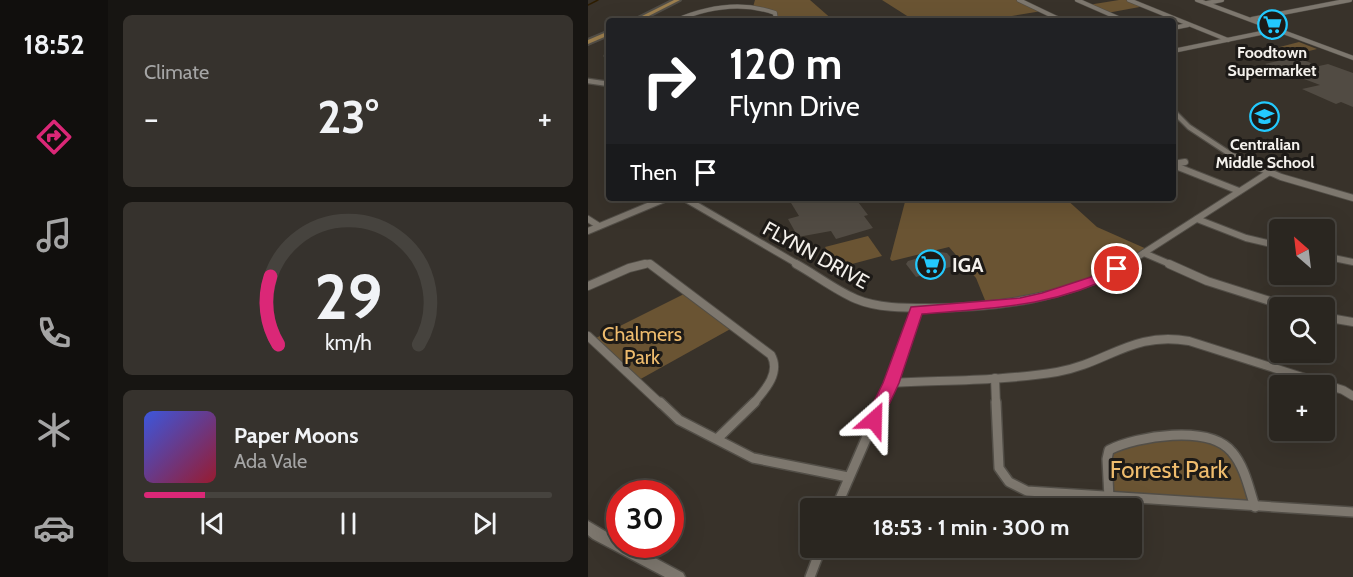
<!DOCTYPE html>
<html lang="en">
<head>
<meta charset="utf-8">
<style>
  :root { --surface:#2a2620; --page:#36322d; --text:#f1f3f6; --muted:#a5a5a5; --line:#46433e; --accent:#db2777 }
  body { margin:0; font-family:Cabin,sans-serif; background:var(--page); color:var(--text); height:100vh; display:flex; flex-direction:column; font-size:22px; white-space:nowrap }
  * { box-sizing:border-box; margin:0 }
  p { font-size:20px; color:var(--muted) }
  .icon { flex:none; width:33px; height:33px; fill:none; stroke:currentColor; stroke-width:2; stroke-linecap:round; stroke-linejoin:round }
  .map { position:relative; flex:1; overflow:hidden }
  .sheet { display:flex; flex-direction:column; gap:15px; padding:15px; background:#171512; width:480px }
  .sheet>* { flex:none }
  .guide { position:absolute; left:18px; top:18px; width:570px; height:183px; border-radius:6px; box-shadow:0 6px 24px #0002,0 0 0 2px var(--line); background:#202124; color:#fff; overflow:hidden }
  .needle { width:39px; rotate:332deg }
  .buttons { position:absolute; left:681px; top:219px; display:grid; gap:12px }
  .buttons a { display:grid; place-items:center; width:66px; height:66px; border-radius:6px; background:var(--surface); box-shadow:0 6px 24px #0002,0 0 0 2px var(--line); font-size:30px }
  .speed { position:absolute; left:18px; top:480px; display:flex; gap:12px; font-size:30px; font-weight:700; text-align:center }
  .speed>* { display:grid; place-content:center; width:78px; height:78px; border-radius:50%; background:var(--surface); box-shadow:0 6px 24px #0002,0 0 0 2px var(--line); line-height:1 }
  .speed .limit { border:9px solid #d22; background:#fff; color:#111 }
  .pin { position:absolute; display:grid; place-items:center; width:51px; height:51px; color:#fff; margin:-26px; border:3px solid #fff; border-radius:50%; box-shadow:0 2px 6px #0007 }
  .me { position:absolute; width:66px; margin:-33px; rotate:25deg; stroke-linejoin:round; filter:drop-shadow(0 0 4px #0008) }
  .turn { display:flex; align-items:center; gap:21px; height:126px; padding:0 24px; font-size:27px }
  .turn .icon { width:78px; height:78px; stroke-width:2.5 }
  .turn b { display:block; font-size:42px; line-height:51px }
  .then { display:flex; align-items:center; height:57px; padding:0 24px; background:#0003; gap:12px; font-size:22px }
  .big { font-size:45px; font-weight:700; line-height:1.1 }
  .sheet .widget { flex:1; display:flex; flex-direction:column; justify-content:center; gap:9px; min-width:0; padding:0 21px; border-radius:9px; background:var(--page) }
  .sheet .dial { align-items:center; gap:0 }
  .dial svg { height:156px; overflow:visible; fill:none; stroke:var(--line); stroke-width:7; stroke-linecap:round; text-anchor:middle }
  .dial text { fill:var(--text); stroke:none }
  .song { display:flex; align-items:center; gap:18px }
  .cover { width:72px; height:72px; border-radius:9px; background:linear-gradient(135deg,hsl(230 70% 55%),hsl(350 70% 35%)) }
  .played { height:6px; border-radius:3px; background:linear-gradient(90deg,var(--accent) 15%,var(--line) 15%) }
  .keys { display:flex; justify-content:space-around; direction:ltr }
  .heat { display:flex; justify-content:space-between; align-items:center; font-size:33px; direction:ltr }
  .trip { position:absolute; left:212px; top:498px; width:342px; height:60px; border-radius:6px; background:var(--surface); box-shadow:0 6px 24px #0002,0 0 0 2px var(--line); font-weight:700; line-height:60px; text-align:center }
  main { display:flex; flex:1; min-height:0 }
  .dock { display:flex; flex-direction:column; width:108px; justify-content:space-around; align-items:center; background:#110f0d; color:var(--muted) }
  .dock .icon { width:42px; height:42px }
  .dock .active { color:var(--accent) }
  .dock b { font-size:27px; color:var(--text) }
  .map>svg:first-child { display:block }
</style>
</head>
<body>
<main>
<nav class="dock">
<b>18:52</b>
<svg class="icon active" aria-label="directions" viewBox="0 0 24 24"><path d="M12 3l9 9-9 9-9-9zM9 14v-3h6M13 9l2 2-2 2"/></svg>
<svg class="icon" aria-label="music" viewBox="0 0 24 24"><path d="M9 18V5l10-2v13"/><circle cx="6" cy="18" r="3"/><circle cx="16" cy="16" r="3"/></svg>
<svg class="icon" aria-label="phone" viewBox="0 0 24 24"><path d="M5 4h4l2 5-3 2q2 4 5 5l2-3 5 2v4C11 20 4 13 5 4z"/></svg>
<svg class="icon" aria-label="climate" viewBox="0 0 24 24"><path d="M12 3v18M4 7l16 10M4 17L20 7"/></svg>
<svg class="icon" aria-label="car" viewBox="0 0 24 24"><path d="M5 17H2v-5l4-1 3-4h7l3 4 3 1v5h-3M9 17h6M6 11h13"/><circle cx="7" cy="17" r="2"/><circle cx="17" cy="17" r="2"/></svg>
</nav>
<section class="sheet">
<div class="widget"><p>Climate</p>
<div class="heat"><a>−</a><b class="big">23°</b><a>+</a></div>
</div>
<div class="widget dial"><svg viewBox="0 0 100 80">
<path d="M14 69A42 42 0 1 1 86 69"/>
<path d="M14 69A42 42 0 0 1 10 34" stroke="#db2777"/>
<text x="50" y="56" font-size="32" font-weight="700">29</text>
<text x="50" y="72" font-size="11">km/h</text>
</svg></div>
<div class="widget">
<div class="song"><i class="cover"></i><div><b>Paper Moons</b><p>Ada Vale</p></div></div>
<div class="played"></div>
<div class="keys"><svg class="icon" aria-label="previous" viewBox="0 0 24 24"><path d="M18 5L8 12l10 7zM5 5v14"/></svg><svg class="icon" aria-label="pause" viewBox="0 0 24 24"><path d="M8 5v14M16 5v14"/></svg><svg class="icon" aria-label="next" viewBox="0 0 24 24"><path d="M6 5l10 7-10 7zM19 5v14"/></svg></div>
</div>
</section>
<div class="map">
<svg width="765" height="577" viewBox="0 0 765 577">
  <rect width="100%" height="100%" fill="#38322a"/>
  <g fill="#6a5433">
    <polygon points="167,0 222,0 246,21 188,20 187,13 165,7"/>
    <polygon points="294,0 431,0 454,11 394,21 327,21"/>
    <polygon points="531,0 541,0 557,6 519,13 500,5"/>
    <polygon points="711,42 729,49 693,58 676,51"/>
    <polygon points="318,198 477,198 509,227 561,250 482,289 399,305 388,278 361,247 304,261 302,259"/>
    <polygon points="280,236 294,256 249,268 237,247"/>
    <polygon points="100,292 146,327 49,381 4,340"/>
    <polygon points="576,436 628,440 642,449 667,507 521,498 521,450"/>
  </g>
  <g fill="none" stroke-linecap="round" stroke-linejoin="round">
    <polyline stroke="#2e1d01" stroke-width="1.5" points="0,5 10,0"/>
  </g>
  <g fill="#514b43">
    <polygon points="707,57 731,66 740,64 765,73 765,107 753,102 748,104 714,89 732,85 677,64"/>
    <polygon points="200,198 267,198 280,215 276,216 285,228 248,239 243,231 210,237 200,219 211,216"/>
    <polygon points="352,252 359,253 369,265 328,277 318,264 320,261"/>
  </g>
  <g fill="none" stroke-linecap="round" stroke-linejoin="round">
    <defs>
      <g id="minor-far4">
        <polyline points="431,0 475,21"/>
        <polyline points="489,0 537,21"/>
        <polyline points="541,0 640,40"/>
        <polyline points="609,0 765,58"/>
        <polyline points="619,3 634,0"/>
        <polyline points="664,19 762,0"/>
        <path d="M87,21C119,7 153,1 187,13L188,21"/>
        <polyline points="451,21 469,18"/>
        <polyline points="585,28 600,25"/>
        <polyline points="585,51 688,30"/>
        <polyline points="18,56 21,55"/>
      </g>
      <g id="minor-far3">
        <polyline points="0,81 21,84"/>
        <polyline points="585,111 601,127 645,156"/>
      </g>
      <g id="minor-far2">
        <polyline points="642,155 693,177 765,198"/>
        <polyline points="585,164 597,162"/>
        <polyline points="585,165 651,191"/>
        <polyline points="96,198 211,265"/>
        <polyline points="0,219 11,226"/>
        <polyline points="609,219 658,238 692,246"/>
        <polyline points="0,231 79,198"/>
        <polyline points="556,253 584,265"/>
        <polyline points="736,256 765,262"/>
        <polyline points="51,265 61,263 64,265"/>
        <polyline points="537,265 680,173"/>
      </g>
      <g id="minor-far1">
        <path d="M62,264L183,355C193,373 177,390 165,404"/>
        <path d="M208,264C228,275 247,290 268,299C289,308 317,308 340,308C410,308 479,298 540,264"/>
        <polyline points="581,264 619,281 704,308"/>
        <polyline points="0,286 41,268 57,264"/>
        <polyline points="736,317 765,322"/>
        <polyline points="0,336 73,404"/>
        <polyline points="407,378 408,404"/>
        <path d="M303,383C358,380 414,381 469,372C520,363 544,331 601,341L755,390L765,396"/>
        <polyline points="294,404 328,310"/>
      </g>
      <g id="minor">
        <polyline points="72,402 91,420 165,458 260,477"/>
        <polyline points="408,402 411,468 421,482 439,491 765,512"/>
        <polyline points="130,438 167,402"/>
        <path d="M521,498L519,459L521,450C549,436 621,424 644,452C657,467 661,489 667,507"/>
        <polyline points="248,508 294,402"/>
        <polyline points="222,577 233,548"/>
      </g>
      <polygon id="tertiary" points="0,521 32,540 32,544 41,544 95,573 97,577 77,577 5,539 0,535"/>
      <g id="primary">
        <polygon points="86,0 92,0 51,21 44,21"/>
        <polygon points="21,31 21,35 0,44 0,40"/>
      </g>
    </defs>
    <use href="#minor-far4" stroke="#524e47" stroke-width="5"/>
    <use href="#minor-far3" stroke="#524e47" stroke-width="7"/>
    <use href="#minor-far2" stroke="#524e47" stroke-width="8"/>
    <use href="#minor-far1" stroke="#524e47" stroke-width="10"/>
    <use href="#minor" stroke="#524e47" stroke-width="12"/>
    <use href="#tertiary" stroke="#524e47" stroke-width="3"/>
    <use href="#primary" stroke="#524e47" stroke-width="4"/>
    <use href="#minor-far4" stroke="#7d776e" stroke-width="4"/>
    <use href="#minor-far3" stroke="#7d776e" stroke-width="4.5"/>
    <use href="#minor-far2" stroke="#7d776e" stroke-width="6"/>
    <use href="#minor-far1" stroke="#7d776e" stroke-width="8"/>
    <use href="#minor" stroke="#7d776e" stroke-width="9"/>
    <use href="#tertiary" fill="#7d776e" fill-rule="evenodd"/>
    <use href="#primary" fill="#9b7e4e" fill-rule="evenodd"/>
  </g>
  <path fill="#db2777" stroke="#8e194d" stroke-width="1.5" d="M529,265L536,269L534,272C467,307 408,308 334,314L311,383L294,420L292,425L286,427L280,425L277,420L295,383L323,307L432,298L454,293L506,276Z"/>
  <defs>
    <symbol id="supermarket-ring" viewBox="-11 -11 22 22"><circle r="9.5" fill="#1d1a17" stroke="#23c9fe" stroke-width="1.5"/><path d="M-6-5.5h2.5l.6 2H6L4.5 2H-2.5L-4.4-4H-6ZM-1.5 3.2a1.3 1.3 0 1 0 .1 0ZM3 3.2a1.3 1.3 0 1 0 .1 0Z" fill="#23c9fe"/></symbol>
    <symbol id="school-ring" viewBox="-11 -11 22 22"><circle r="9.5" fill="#1d1a17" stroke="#23c9fe" stroke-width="1.5"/><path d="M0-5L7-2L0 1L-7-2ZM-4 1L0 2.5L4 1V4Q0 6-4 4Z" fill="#23c9fe"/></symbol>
  </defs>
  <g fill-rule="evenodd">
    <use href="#supermarket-ring" x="668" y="8" width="33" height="33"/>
    <use href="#school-ring" x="660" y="100" width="33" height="33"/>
    <use href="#supermarket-ring" x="326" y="248" width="33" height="33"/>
  </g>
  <g text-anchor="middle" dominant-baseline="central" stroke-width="6" stroke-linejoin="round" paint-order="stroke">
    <g font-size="16" font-weight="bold" fill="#f4f1ec" stroke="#1d1a17">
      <text x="684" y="52">Foodtown<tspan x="684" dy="18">Supermarket</tspan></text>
      <text x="677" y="144">Centralian<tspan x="677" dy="18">Middle School</tspan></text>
    </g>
    <g font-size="20" fill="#f4f1ec" stroke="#1d1a17">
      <text transform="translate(228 255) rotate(29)">FLYNN DRIVE</text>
    </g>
    <g font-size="20" font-weight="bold" fill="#f4f1ec" stroke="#1d1a17" text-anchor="start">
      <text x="364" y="265">IGA</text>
    </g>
    <g font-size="20" fill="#efbc6d" stroke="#1d1a17">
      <text x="54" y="334">Chalmers<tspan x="54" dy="23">Park</tspan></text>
    </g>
    <g font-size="24" fill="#efbc6d" stroke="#1d1a17">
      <text x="581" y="469">Forrest Park</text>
    </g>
  </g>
</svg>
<div class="buttons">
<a><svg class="needle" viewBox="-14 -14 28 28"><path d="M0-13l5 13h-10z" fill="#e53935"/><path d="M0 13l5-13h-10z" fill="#a5a5a5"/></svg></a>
<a><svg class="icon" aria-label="search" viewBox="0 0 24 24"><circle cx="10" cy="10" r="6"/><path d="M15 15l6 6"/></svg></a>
<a>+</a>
</div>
<div class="speed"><div class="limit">30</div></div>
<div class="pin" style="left:529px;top:269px;background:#d93025"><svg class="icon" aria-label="arrive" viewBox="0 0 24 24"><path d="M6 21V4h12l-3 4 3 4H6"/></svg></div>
<svg class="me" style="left:286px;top:420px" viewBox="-20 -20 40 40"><path d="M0-17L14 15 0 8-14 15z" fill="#db2777" stroke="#fff" stroke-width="4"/></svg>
<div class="trip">18:53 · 1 min · 300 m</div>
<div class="guide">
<div class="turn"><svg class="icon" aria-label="right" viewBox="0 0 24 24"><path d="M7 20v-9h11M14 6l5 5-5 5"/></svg><div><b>120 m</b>Flynn Drive</div></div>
<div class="then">Then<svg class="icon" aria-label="arrive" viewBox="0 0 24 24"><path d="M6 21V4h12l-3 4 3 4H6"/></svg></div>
</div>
</div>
</main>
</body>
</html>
